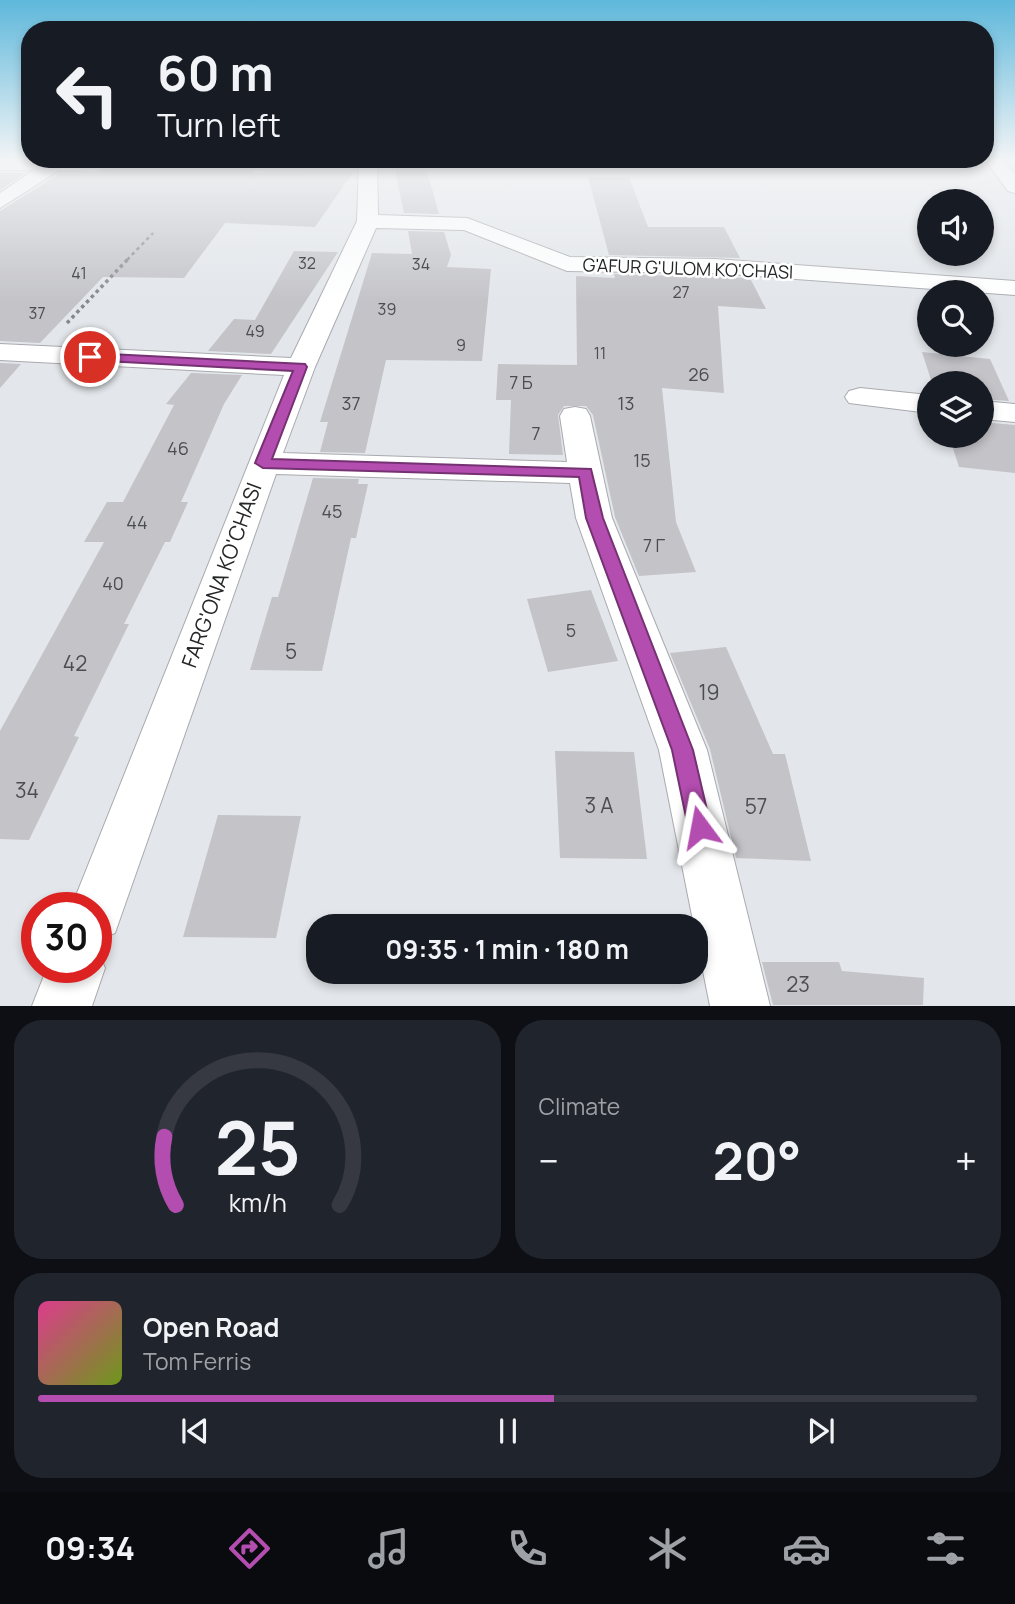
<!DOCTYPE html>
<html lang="en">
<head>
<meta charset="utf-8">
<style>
  :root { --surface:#171b24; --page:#20242c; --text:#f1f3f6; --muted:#9ea1a6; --line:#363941; --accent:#b44db0 }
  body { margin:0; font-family:Manrope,sans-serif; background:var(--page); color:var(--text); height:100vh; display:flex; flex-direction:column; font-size:26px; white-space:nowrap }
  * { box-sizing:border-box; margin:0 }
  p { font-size:23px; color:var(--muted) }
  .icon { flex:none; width:38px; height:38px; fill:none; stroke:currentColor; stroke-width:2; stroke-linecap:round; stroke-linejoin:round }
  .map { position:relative; height:1006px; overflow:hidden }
  .side { display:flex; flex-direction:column; gap:14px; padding:14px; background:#0d0f14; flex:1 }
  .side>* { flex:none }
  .hud { position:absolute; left:21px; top:21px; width:973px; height:147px; border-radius:28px; box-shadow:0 4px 10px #0003; background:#171b24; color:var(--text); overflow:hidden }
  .buttons { position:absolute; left:917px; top:189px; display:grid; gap:14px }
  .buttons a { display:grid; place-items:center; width:77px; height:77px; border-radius:50%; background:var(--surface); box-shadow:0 4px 10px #0003; font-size:35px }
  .speed { position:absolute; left:21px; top:892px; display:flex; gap:14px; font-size:35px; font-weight:700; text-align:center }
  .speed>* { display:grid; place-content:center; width:91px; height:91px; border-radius:50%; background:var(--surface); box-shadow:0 4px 10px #0003; line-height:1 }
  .speed .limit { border:10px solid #d22; background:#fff; color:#111 }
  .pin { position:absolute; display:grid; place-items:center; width:60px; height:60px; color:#fff; margin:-30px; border:4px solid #fff; border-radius:50%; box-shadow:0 2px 7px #0007 }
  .me { position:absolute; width:77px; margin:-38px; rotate:347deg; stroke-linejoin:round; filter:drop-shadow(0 0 5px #0008) }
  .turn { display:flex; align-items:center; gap:24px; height:147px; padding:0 21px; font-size:32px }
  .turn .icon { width:91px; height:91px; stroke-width:2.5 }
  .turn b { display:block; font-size:49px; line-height:60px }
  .big { font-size:52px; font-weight:700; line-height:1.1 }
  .side .card { flex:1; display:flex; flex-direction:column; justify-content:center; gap:10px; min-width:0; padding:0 24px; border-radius:28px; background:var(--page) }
  .side .dial { align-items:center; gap:0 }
  .dial svg { height:182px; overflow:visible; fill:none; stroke:var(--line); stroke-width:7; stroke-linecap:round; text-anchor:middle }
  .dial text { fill:var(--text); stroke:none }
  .song { display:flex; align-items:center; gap:21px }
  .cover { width:84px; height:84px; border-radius:10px; background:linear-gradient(135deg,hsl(330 70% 55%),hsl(80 70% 35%)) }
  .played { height:7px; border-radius:4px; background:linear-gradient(90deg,var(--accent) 55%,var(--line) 55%) }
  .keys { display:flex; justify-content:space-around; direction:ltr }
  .heat { display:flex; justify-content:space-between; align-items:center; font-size:38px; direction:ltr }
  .side .tiles { flex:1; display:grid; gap:14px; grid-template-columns:1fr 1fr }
  .card:last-child { grid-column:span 2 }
  .trip { position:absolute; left:306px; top:914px; width:402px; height:70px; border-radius:28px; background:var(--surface); box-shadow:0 4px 10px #0003; font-weight:700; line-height:70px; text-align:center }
  .tab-bar { display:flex; height:112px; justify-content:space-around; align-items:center; background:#090b0e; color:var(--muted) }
  .tab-bar .icon { width:49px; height:49px }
  .tab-bar .current { color:var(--accent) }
  .tab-bar b { font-size:32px; color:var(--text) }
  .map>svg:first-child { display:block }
</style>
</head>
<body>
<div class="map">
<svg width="1015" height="1006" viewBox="0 0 1015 1006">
  <rect width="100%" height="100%" fill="#e3e6ea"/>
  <g fill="#c3c3c8">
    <polygon points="101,160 263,160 253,173 354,171 315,227 225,223 184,278 103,277 40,343 0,341 0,211 59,174 97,174 107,167"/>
    <polygon points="393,160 424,160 439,214 404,213"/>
    <polygon points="0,173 25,173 0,190"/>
    <polygon points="588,177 629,177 648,227 724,227 740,258 609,255"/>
    <polygon points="408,231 444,232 451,255 447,267 491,269 482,361 386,360 365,453 320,452 328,422 320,422 372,253 412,254"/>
    <polygon points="294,251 338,252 271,354 208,351 234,319 255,320"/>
    <polygon points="614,274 750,278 766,309 718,306 724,393 662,388 676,522 696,572 639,576 615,517 593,415 586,406 564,406 558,415 563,455 509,454 511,400 496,400 498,364 577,365 576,276 615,278"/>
    <polygon points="922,352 990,359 1009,401 982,399 982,383 932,383"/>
    <polygon points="0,363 21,364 0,388"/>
    <polygon points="191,373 242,375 224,404 181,502 188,502 170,542 165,542 124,624 129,624 74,736 79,737 29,840 0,839 0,731 104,542 84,542 107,502 123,502 174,405 166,404"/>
    <polygon points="982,422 1015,425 1015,473 959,467 949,436 982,436"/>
    <polygon points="313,478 359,479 358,484 368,484 356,538 351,538 322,671 250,670 272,597 278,597"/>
    <polygon points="591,590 618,661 548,672 527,599"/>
    <polygon points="726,647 773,754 785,754 811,861 736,858 710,749 670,653"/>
    <polygon points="555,751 634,752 647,859 560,858"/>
    <polygon points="218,815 301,816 276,938 183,937"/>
    <polygon points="762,962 839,962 842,971 924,978 923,1005 773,1005"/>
  </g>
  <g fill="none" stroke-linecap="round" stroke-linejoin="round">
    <defs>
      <g id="minor">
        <polygon points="0,160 96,160 105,166 96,172 58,171 0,208 0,193 34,170 0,170"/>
        <polygon points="359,160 377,160 378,215 467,218 570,257 715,259 1015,281 1015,295 715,273 567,271 464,230 376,228 315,367 283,453 567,462 560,416 564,409 575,407 586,409 590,416 612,518 707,750 770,1006 710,1006 659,750 576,518 570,483 276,474 115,933 96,941 96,908 71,908 284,375 0,360 0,344 291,358 357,221"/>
        <polygon points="985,160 1003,160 1015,174 1015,193 1008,191"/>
        <polygon points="860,388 929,395 929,413 849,403 845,397 849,391"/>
        <polygon points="982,401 1015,404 1015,422 982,419"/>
        <polygon points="96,948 105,968 92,1006 32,1006 47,968 96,968"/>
      </g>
    </defs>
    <use href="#minor" stroke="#a8aaae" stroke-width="2"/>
    <polyline stroke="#86888b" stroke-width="2.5" stroke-dasharray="3.5 3.5" stroke-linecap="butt" points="127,260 153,233"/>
    <polyline stroke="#86888b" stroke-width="3.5" stroke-dasharray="3.5 3.5" stroke-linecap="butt" points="67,323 128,259"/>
    <use href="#minor" fill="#fff" fill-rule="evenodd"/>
  </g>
  <linearGradient id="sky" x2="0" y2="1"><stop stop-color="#5eb8db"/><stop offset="0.53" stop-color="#f2f4f6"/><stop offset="1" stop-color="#f2f4f6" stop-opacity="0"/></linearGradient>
  <rect width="1015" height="301" fill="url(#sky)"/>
  <polygon fill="#b44db0" stroke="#753272" stroke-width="2" points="90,353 305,364 307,367 272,459 591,469 603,518 693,750 711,827 708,835 700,838 692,835 688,827 672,750 586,518 579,477 263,468 255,463 293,371 86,360 86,354"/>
  <g text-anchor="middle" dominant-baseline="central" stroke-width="5" stroke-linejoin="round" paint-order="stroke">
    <g font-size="16" fill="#4c4d4f">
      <text x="307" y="263">32</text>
      <text x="421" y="264">34</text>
      <text x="79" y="273">41</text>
      <text x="681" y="292">27</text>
      <text x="387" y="309">39</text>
      <text x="37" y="313">37</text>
      <text x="255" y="331">49</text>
      <text x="461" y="345">9</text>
      <text x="600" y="353">11</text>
    </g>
    <g font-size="18" fill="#252627" stroke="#fff">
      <text transform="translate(688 268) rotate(2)">G'AFUR G'ULOM KO'CHASI</text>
    </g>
    <g font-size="18" fill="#4c4d4f">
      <text x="699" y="374">26</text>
      <text x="521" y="382">7 Б</text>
      <text x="351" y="403">37</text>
      <text x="626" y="403">13</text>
      <text x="536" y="433">7</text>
      <text x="178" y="448">46</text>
      <text x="642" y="460">15</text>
      <text x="332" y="511">45</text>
      <text x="137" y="522">44</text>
      <text x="654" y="545">7 Г</text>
      <text x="113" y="583">40</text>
      <text x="571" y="630">5</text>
    </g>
    <g font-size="21" fill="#252627" stroke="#fff">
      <text transform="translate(221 575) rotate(-70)">FARG'ONA KO'CHASI</text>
    </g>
    <g font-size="21" fill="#4c4d4f">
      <text x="291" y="651">5</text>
      <text x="75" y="663">42</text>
      <text x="709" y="692">19</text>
      <text x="27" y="790">34</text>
      <text x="599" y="805">3 А</text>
      <text x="756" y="806">57</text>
      <text x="798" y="984">23</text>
    </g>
  </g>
</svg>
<div class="buttons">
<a><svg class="icon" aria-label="sound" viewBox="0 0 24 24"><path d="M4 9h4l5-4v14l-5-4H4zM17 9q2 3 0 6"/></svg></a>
<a><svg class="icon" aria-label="search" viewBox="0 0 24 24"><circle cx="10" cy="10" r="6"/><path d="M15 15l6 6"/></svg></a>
<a><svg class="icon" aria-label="layers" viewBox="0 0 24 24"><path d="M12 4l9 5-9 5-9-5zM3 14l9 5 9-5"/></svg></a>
</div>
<div class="speed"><div class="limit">30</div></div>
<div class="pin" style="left:90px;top:357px;background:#d93025"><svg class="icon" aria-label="arrive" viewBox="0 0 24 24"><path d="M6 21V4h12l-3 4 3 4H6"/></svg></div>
<svg class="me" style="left:700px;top:827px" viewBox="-20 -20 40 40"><path d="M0-17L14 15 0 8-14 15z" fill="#b44db0" stroke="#fff" stroke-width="4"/></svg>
<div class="trip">09:35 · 1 min · 180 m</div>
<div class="hud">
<div class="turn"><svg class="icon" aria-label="left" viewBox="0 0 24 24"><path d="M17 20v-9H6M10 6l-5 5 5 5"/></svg><div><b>60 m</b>Turn left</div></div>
</div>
</div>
<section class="side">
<div class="tiles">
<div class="card dial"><svg viewBox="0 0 100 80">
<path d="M14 69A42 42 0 1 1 86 69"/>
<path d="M14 69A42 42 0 0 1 9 39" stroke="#b44db0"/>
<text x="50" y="56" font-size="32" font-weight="700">25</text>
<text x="50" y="72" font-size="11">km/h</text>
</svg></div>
<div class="card"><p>Climate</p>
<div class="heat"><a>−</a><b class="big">20°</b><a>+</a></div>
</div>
<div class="card">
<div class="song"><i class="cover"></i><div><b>Open Road</b><p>Tom Ferris</p></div></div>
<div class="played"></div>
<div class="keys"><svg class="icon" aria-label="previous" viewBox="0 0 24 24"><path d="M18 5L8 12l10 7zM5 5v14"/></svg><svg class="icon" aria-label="pause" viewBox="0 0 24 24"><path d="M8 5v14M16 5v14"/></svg><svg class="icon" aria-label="next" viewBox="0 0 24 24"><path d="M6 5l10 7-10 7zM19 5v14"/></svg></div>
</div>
</div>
</section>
<nav class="tab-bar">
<b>09:34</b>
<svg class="icon current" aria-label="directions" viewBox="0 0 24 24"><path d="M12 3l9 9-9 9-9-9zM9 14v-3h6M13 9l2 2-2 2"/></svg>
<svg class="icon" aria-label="music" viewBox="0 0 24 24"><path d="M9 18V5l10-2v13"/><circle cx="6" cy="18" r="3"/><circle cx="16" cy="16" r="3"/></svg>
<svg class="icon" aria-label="phone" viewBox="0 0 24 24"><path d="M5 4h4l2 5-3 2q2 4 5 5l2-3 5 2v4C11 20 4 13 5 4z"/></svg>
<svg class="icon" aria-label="climate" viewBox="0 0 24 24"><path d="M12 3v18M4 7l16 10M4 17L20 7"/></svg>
<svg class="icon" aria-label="car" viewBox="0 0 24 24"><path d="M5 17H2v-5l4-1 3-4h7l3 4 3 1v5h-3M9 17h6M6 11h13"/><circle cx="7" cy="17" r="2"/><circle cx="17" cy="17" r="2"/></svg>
<svg class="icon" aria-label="filters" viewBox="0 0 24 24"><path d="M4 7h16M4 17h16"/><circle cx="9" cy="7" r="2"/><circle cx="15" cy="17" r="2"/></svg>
</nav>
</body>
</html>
